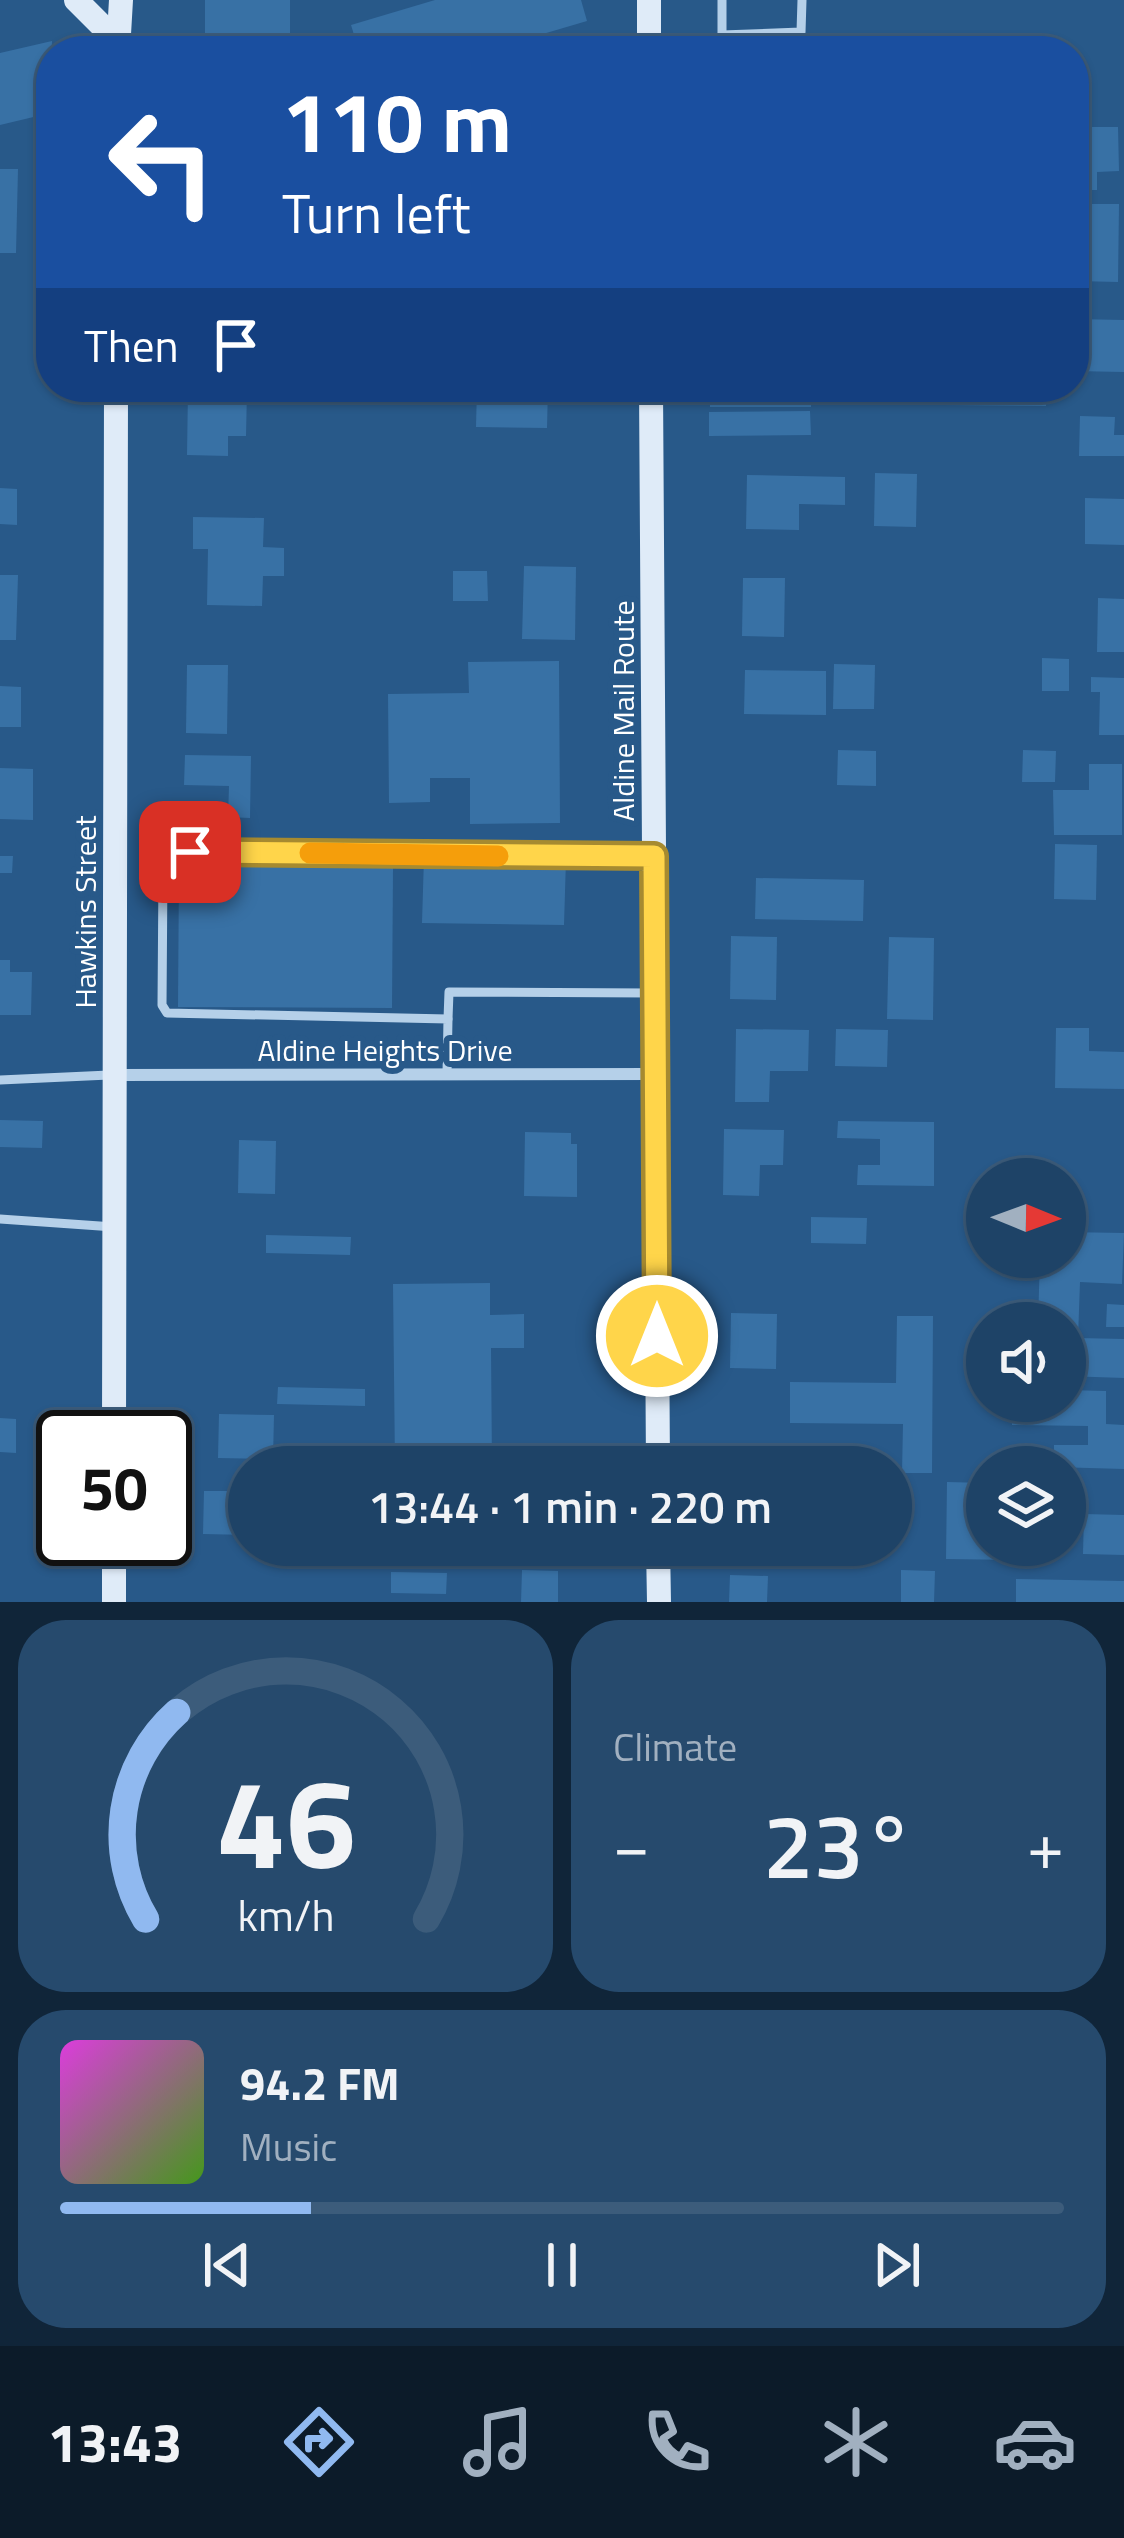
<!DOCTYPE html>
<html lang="en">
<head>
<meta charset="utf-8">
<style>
  :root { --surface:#1e4367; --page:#264a6d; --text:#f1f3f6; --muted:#a1b0c0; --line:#3c5c7b; --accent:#90b9f0 }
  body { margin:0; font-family:"Titillium Web",sans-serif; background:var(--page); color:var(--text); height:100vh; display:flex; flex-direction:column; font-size:45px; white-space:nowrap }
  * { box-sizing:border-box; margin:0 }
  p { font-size:39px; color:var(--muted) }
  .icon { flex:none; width:66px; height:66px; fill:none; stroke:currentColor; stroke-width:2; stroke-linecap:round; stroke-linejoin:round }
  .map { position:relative; height:1602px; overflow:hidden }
  .details { display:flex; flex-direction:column; gap:18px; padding:18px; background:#102539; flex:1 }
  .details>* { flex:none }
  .hud { position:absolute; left:36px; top:36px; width:1053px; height:366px; border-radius:48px; box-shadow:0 3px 9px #0004,0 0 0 3px var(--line); background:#1a4fa0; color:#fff; overflow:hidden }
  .needle { width:78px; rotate:91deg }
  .tools { position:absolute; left:966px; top:1158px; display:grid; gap:24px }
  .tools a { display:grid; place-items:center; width:120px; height:120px; border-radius:50%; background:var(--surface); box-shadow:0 3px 9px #0004,0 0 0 3px var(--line); font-size:60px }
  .speed { position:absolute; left:36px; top:1410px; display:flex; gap:24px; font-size:60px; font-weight:700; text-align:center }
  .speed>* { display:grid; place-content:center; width:156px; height:156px; border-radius:50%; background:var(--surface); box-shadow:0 3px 9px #0004,0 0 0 3px var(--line); line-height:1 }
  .speed .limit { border:6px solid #111; border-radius:18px; background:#fff; color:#111 }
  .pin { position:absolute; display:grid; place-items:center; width:102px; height:102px; color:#fff; margin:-51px; border-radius:24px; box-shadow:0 6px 18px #0006 }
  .me { position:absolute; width:132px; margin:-66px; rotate:0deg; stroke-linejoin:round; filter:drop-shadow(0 0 9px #0008) }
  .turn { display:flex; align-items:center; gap:42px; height:252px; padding:0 48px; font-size:54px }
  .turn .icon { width:156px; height:156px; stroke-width:2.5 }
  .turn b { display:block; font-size:84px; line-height:102px }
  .then { display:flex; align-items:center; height:114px; padding:0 48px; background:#0003; gap:24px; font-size:45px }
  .big { font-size:90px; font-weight:600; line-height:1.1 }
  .details .card { flex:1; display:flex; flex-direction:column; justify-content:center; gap:18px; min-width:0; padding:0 42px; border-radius:48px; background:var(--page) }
  .details .dial { align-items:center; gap:0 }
  .dial svg { height:312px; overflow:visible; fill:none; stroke:var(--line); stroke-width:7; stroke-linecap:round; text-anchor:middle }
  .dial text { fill:var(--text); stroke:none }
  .song { display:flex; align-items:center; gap:36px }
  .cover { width:144px; height:144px; border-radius:18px; background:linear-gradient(135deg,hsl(300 70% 55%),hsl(100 70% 35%)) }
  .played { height:12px; border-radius:6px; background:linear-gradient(90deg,var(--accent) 25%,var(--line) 25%) }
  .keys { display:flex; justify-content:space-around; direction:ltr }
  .heat { display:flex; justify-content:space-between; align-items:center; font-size:66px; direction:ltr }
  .details .tiles { flex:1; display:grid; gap:18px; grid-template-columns:1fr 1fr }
  .card:last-child { grid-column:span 2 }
  .trip { position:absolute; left:228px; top:1446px; width:684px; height:120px; border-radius:60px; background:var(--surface); box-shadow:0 3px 9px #0004,0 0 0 3px var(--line); font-weight:600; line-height:120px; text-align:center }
  .tab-bar { display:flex; height:192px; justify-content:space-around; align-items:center; background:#0c1b29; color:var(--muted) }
  .tab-bar .icon { width:84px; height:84px }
  .tab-bar .active { color:var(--accent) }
  .tab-bar b { font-size:54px; color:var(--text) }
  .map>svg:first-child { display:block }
</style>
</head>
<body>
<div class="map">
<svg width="1124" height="1602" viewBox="0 0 1124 1602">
  <rect width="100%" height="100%" fill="#285989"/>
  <g fill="#3871a5">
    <polygon points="205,0 290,0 290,51 211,51 211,40 205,40"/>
    <polygon points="435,0 581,0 587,21 485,51 359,51 351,25"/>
    <polygon points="52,41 51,70 37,73 46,114 0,125 0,53"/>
    <polygon points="1074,113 1088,113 1089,127 1118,127 1119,171 1097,172 1097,190 1074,190"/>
    <polygon points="0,169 18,169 16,253 0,253"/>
    <polygon points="1078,204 1119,204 1118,282 1077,281"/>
    <polygon points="1074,319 1124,320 1124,372 1074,371"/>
    <polygon points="477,387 548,387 547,428 476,427"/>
    <rect x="710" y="387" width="101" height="20"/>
    <polygon points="943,387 1046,387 1046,406 943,405"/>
    <polygon points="188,389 247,390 246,436 228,436 228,456 187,455"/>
    <polygon points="810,411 811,435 709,436 709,412"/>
    <polygon points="1080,416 1115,417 1114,435 1124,435 1124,456 1079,456"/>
    <polygon points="875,473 917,474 916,527 874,526"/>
    <polygon points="747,475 845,477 845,505 799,504 799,530 746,529"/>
    <polygon points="0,488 17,489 17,525 0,524"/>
    <polygon points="1085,498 1124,499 1124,545 1085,544"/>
    <polygon points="193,517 264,518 263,547 284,548 284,576 263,576 262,606 207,605 208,549 193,549"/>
    <polygon points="524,566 576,567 575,640 522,639"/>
    <polygon points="453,571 487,571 488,601 453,601"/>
    <polygon points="0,575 18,575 16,640 0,640"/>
    <polygon points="743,578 785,578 784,637 742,636"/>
    <polygon points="1098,598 1124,599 1124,652 1097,652"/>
    <polygon points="1042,658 1069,659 1069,691 1042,691"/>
    <polygon points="559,661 560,823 470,824 470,778 430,778 430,802 389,803 388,694 469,693 468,662"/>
    <polygon points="834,664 875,665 874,709 833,709"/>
    <polygon points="187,665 228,665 227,734 186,733"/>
    <polygon points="745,670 826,671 826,715 744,714"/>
    <polygon points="1091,677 1124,678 1124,735 1099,735 1100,692 1091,692"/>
    <polygon points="0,686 21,687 21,727 0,727"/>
    <polygon points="838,750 876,751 876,786 837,785"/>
    <polygon points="1023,750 1056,751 1055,782 1022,782"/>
    <polygon points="185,755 251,756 250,818 228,817 229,786 184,785"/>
    <polygon points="1089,764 1122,764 1122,835 1054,835 1053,790 1089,790"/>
    <polygon points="0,768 33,769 33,820 0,819"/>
    <polygon points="1055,844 1097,845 1096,900 1054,899"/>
    <polygon points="0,856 13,856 12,873 0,873"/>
    <polygon points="424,857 566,859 564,925 422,923"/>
    <polygon points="179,866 393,868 392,1008 178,1007"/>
    <polygon points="756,878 864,880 863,921 755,919"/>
    <polygon points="731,936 777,937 776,1000 730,999"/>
    <polygon points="889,937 934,938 933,1020 887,1019"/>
    <polygon points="0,960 10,960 10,972 32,972 31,1015 0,1015"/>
    <polygon points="1056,1028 1089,1028 1089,1051 1124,1052 1124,1089 1055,1088"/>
    <polygon points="736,1029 809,1030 808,1071 770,1071 769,1102 735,1102"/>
    <polygon points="836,1029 888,1030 887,1067 835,1066"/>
    <polygon points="0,1120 43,1121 42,1148 0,1147"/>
    <polygon points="838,1121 934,1122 934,1186 857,1185 858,1165 880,1165 880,1139 837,1138"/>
    <polygon points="724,1129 784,1130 783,1165 760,1165 759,1196 723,1195"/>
    <polygon points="525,1132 571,1133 571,1144 577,1144 577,1197 524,1196"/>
    <polygon points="239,1140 276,1141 275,1194 238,1193"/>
    <polygon points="811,1217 867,1218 866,1244 811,1243"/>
    <polygon points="1065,1232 1124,1233 1122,1284 1080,1282 1078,1338 1124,1339 1124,1378 1065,1376 1065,1323 1038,1323 1040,1257 1065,1257"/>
    <polygon points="266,1235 351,1237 350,1255 266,1253"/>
    <polygon points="490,1283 490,1315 524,1314 524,1348 491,1348 492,1467 395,1467 393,1284"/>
    <polygon points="1107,1304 1124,1305 1124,1327 1106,1327"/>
    <polygon points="731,1313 777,1314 776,1369 730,1368"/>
    <polygon points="897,1316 933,1316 932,1473 902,1473 903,1424 790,1423 790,1382 896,1383"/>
    <polygon points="278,1387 365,1389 365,1406 277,1404"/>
    <polygon points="1065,1390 1106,1391 1106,1424 1124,1425 1124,1469 1054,1467 1054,1445 1088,1445 1088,1426 1012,1425 1012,1401 1065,1401"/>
    <polygon points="219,1414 274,1415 273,1459 218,1458"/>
    <polygon points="0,1418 16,1419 16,1453 0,1452"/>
    <polygon points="947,1482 987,1483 987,1545 1019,1545 1019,1560 946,1559"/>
    <polygon points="204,1491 249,1491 249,1535 203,1534"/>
    <polygon points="1084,1514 1124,1515 1124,1555 1083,1554"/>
    <polygon points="418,1545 533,1545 533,1551 418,1552"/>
    <polygon points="522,1570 558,1571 558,1602 521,1602"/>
    <polygon points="901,1570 935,1571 934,1602 901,1602"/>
    <polygon points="391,1572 447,1573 446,1594 391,1593"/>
    <polygon points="730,1575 768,1576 767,1602 729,1602"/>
    <polygon points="1016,1579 1124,1581 1124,1602 1016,1602"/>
  </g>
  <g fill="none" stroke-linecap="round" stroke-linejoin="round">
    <g stroke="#b5d0e9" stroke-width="9">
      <polyline points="722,0 722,35"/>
      <polyline points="722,51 722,35 801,32 802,0"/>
      <polyline points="448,1019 449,992 650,993"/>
      <polyline points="447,1073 448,1019 167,1013 162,1005 163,871 169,860 190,852 654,856"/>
      <polyline points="0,1080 109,1075"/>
      <polyline points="0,1219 114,1227"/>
    </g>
    <polyline stroke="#b5d0e9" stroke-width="12" points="115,1075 655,1074"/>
    <g stroke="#dfebf8" stroke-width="24">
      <polyline points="76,0 104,28 116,51"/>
      <polyline points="649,0 649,51"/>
      <polyline points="118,51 121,0"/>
      <polyline points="651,387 658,1467"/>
      <polyline points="114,1437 116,387"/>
      <polyline points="114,1539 114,1602"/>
      <polyline points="658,1545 659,1602"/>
    </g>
  </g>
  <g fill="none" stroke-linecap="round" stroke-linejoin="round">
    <defs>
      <polyline id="route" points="190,852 654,856 657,1336"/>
    </defs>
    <use href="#route" stroke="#a68a30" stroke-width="30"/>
    <use href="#route" stroke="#ffd54a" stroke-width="21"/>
    <polyline stroke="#f59e0b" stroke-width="21" points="310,853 498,856"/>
  </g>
  <g text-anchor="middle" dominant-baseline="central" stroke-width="12" stroke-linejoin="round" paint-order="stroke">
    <g font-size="30" fill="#fff" stroke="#285989">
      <text transform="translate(623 711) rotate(-90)">Aldine Mail Route</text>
      <text transform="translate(85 912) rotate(-90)">Hawkins Street</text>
      <text x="385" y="1050">Aldine Heights Drive</text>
    </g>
  </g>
</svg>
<div class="tools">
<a><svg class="needle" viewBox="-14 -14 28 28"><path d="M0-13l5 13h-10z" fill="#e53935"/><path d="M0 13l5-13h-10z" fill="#a1b0c0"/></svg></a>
<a><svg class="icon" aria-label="sound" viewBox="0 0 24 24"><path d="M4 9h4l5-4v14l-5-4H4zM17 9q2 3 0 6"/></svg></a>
<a><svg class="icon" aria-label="layers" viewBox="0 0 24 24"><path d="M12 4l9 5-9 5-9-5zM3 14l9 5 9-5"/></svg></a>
</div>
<div class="speed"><div class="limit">50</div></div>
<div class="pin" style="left:190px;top:852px;background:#d93025"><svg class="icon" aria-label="arrive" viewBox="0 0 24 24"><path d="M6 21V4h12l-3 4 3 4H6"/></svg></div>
<svg class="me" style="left:657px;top:1336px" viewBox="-20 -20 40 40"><circle r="17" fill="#ffd54a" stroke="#fff" stroke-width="3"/><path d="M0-11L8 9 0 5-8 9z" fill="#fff"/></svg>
<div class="trip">13:44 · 1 min · 220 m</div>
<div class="hud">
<div class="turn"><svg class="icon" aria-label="left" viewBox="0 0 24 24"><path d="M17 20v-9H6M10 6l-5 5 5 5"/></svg><div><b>110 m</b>Turn left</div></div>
<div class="then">Then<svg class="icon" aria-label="arrive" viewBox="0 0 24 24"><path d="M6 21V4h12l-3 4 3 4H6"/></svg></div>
</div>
</div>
<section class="details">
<div class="tiles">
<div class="card dial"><svg viewBox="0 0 100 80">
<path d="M14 69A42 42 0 1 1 86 69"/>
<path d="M14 69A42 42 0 0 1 22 16" stroke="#90b9f0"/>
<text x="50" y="56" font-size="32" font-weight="700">46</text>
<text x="50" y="72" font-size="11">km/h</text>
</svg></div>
<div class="card"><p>Climate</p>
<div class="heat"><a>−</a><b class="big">23°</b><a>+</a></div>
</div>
<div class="card">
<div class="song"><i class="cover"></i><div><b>94.2 FM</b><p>Music</p></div></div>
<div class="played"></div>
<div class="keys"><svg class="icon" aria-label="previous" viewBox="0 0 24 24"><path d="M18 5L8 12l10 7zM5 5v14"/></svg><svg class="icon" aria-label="pause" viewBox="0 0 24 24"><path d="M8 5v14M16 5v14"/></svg><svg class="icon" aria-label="next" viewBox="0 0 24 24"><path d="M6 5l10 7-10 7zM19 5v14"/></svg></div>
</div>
</div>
</section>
<nav class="tab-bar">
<b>13:43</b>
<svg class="icon active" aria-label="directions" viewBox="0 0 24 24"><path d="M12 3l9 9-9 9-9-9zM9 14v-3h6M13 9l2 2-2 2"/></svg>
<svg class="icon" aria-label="music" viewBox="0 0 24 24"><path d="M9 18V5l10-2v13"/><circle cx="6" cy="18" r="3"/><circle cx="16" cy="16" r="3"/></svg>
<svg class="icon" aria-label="phone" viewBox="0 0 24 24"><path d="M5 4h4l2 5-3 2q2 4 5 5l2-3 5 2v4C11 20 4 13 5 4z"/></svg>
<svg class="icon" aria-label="climate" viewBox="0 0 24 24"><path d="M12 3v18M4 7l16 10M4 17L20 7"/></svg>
<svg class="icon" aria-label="car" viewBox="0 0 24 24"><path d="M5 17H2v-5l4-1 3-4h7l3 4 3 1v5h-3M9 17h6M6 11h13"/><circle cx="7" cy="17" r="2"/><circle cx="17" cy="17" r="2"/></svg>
</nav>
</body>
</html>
